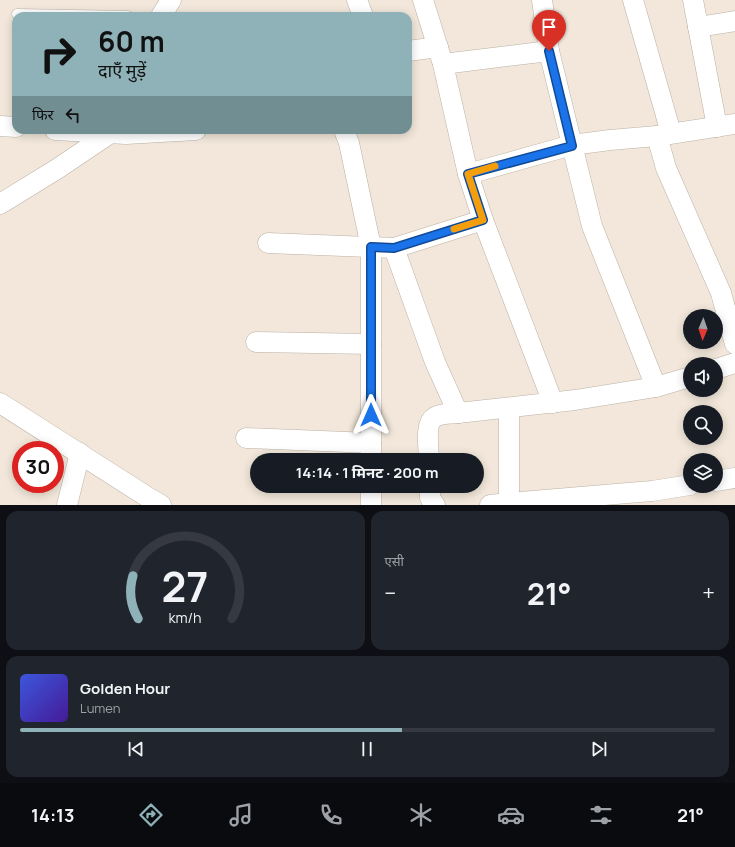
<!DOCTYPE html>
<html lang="hi">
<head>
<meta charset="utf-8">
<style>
  :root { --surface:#171b24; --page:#20242c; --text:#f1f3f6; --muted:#9ea1a6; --line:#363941; --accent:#8eb2b8 }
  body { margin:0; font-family:Manrope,"Noto Sans Devanagari",sans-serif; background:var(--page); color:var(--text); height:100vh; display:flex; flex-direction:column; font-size:15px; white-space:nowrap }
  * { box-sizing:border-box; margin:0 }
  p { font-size:13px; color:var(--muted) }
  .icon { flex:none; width:22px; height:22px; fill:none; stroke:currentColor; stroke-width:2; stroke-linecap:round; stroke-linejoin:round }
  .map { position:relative; height:505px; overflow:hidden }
  .panel { display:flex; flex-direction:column; gap:6px; padding:6px; background:#0d0f14; flex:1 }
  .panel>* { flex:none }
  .guide { position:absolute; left:12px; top:12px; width:400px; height:122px; border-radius:12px; box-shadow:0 2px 10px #0003; background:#8eb2b8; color:#111; overflow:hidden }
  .needle { width:26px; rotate:182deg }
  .fabs { position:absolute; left:683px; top:309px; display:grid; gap:8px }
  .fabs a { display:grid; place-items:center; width:40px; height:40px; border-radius:50%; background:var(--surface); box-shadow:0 2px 10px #0003; font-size:20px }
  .speed { position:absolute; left:12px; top:441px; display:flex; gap:8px; font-size:20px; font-weight:700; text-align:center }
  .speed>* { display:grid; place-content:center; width:52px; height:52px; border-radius:50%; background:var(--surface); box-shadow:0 2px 10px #0003; line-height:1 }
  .speed .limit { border:6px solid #d22; background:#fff; color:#111 }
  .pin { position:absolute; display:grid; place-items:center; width:34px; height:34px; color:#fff; margin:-41px -17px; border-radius:50% 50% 50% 0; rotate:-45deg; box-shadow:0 0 4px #0007 }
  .pin .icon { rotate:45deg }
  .me { position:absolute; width:44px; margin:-22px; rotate:0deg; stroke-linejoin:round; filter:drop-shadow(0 0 3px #0008) }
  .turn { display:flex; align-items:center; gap:14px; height:84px; padding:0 20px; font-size:18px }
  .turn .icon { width:52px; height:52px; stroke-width:2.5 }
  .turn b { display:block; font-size:28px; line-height:34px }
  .then { display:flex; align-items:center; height:38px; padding:0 20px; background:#0003; gap:8px; font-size:15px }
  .big { font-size:30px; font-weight:700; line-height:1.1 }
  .panel .tile { flex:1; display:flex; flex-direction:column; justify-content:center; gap:6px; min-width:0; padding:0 14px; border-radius:12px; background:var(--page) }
  .panel .dial { align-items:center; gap:0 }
  .dial svg { height:104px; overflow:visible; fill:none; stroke:var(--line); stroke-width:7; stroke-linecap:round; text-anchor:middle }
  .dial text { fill:var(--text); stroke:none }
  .song { display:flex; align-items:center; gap:12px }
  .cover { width:48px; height:48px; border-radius:6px; background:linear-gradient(135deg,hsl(230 70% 55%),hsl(260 70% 35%)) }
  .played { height:4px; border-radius:2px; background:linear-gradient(90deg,var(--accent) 55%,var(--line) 55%) }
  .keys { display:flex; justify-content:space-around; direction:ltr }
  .heat { display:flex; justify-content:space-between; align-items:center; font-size:22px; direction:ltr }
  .panel .tiles { flex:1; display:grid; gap:6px; grid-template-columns:1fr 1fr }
  .tile:last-child { grid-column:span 2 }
  .trip { position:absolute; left:250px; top:453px; width:234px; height:40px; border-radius:20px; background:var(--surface); box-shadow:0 2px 10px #0003; font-weight:700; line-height:40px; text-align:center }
  .menu { display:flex; height:64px; justify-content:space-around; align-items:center; background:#090b0e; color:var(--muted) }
  .menu .icon { width:28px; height:28px }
  .menu .current { color:var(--accent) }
  .menu b { font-size:18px; color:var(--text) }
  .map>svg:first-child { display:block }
</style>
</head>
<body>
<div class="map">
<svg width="735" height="505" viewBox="0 0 735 505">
  <rect width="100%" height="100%" fill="#f2e7da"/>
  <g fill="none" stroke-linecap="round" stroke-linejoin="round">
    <defs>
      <polyline id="service" points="17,14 128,16"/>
      <g id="minor">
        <polyline points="357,0 363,16"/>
        <polyline points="423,0 443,64 468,174"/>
        <polyline points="542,0 549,51"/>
        <polyline points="633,0 671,133"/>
        <polyline points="693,0 717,127"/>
        <polyline points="161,16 171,0"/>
        <polyline points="698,27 735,21"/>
        <polyline points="408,51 438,47"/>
        <polyline points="735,124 657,136 666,168 721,293 735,344"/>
        <polyline points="0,126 16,127"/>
        <polyline points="55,130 126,134 196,130"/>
        <polyline points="344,130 349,143 371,247 371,460"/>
        <polyline points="0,204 57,169 109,134 110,130"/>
        <polyline points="483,220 553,403"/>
        <polyline points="268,243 394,248 435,362 458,413 575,400 656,387 690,377"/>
        <polyline points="394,248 483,220 468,174 572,145 549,51 443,64"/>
        <polyline points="256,342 371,344"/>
        <polyline points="716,369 735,363"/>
        <polyline points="656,387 592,226 572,145 610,140 657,136"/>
        <polyline points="0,403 149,498 161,505"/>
        <polyline points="509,408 509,503 652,491 690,485"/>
        <polyline points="246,438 371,443"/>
        <path d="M429,460C429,449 424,423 435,417C441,413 451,414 458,413"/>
        <polyline points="716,481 735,478"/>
        <polyline points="430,486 430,498 435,505"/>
        <polyline points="67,505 80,453"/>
        <polyline points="371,505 371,486"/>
        <polyline points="490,505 509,503"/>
      </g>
    </defs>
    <use href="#service" stroke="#bbb1a4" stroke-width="11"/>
    <use href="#minor" stroke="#bbb1a4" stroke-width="21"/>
    <use href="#service" stroke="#fff" stroke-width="10"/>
    <use href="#minor" stroke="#fff" stroke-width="20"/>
  </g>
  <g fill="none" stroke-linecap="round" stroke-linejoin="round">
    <defs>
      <polyline id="route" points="371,415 371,247 394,248 483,220 468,174 572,146 549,51"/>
    </defs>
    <use href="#route" stroke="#114b97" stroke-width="10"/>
    <use href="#route" stroke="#1a73e8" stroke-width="7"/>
    <polyline stroke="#f59e0b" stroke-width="7" points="454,229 483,220 468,174 495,166"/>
  </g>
</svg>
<div class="fabs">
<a><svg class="needle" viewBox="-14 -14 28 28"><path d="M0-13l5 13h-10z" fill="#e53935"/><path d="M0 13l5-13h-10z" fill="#9ea1a6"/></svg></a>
<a><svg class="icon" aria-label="sound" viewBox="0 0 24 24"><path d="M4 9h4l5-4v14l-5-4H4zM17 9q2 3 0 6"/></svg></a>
<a><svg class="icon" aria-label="search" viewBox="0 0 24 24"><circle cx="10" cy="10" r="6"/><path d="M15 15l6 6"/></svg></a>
<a><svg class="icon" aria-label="layers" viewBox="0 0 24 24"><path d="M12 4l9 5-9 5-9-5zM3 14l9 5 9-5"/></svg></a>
</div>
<div class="speed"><div class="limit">30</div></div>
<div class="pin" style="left:549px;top:51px;background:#d93025"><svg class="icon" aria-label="arrive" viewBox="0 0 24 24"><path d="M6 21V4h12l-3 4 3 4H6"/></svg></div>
<svg class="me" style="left:371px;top:415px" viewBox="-20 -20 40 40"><path d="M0-17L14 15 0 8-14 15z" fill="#1a73e8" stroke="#fff" stroke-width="4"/></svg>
<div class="trip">14:14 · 1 मिनट · 200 m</div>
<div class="guide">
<div class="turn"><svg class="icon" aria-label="right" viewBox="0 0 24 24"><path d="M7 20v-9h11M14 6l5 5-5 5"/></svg><div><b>60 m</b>दाएँ मुड़ें</div></div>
<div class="then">फिर<svg class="icon" aria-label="left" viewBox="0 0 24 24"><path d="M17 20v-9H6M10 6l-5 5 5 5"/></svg></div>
</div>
</div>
<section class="panel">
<div class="tiles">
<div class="tile dial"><svg viewBox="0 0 100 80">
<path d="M14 69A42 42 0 1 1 86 69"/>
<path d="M14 69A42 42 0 0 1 10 36" stroke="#8eb2b8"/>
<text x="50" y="56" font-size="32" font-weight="700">27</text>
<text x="50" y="72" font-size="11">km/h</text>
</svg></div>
<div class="tile"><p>एसी</p>
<div class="heat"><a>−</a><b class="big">21°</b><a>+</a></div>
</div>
<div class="tile">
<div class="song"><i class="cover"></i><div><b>Golden Hour</b><p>Lumen</p></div></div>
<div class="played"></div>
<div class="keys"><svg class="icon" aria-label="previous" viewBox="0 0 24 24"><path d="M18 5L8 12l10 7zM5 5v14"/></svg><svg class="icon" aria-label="pause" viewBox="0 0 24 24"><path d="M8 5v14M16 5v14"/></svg><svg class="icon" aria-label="next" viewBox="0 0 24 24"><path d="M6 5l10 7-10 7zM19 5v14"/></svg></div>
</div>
</div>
</section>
<nav class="menu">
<b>14:13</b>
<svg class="icon current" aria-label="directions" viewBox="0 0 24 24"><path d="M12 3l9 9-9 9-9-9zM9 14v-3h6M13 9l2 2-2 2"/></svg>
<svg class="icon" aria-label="music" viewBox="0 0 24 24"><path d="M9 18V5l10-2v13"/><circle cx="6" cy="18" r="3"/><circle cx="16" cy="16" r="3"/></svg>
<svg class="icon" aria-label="phone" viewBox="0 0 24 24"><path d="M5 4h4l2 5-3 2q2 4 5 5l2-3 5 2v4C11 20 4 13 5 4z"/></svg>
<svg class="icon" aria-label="climate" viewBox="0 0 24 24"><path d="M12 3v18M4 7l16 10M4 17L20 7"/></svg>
<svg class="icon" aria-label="car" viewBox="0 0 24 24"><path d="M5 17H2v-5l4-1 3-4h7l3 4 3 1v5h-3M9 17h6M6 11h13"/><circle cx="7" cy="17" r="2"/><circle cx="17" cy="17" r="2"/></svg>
<svg class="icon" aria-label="filters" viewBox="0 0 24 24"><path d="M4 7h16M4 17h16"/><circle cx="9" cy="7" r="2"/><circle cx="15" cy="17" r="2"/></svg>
<b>21°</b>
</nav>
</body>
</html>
